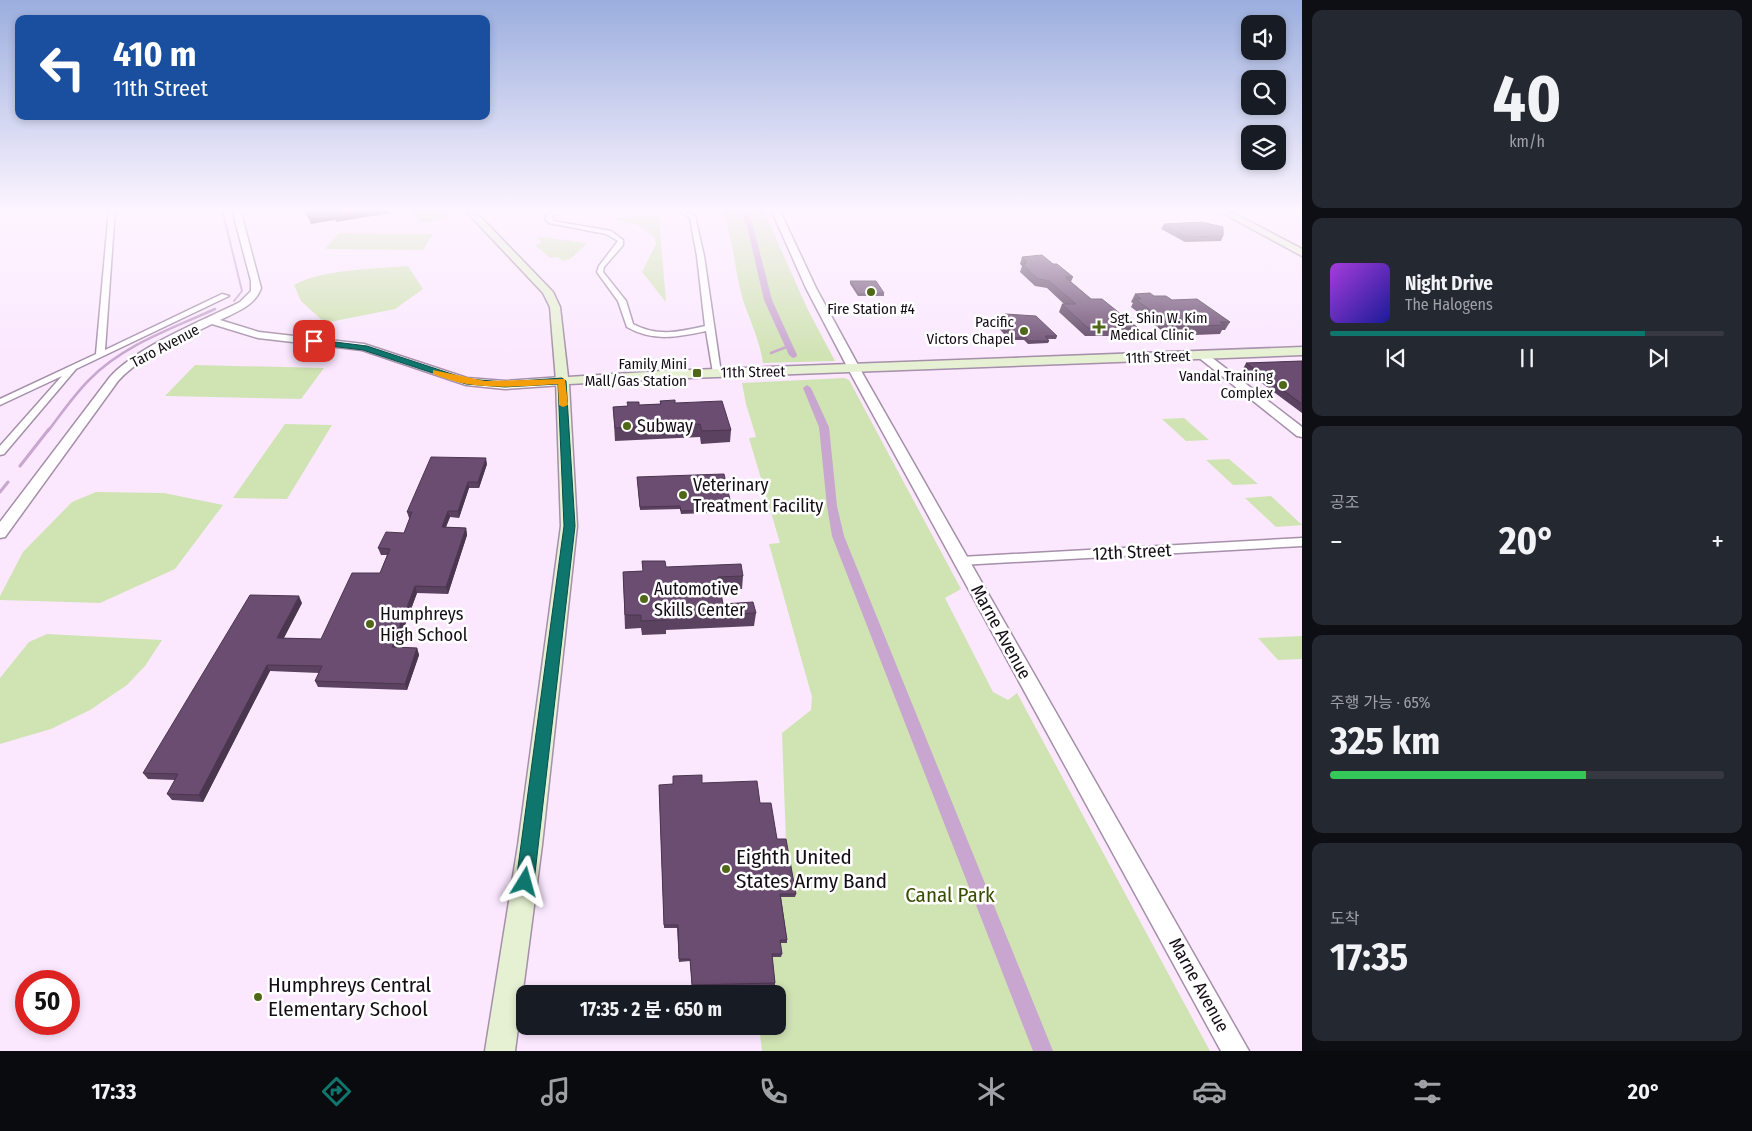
<!DOCTYPE html>
<html lang="ko">
<head>
<meta charset="utf-8">
<style>
  :root { --surface:#171b24; --page:#242831; --text:#f1f3f6; --muted:#9ea1a6; --line:#363941; --accent:#0f766e }
  body { margin:0; font-family:"Fira Sans Condensed","Noto Sans KR",sans-serif; background:var(--page); color:var(--text); height:100vh; display:flex; flex-direction:column; font-size:19px; white-space:nowrap }
  * { box-sizing:border-box; margin:0 }
  p { font-size:16px; color:var(--muted) }
  .icon { flex:none; width:28px; height:28px; fill:none; stroke:currentColor; stroke-width:2; stroke-linecap:round; stroke-linejoin:round }
  .map { position:relative; flex:1; overflow:hidden }
  .panel { display:flex; flex-direction:column; gap:10px; padding:10px; background:#0d0f14; width:450px }
  .panel>* { flex:none }
  .top-card { position:absolute; left:15px; top:15px; width:475px; height:105px; border-radius:10px; box-shadow:0 2px 8px #0003; background:#1a4fa0; color:#fff; overflow:hidden }
  .fabs { position:absolute; left:1241px; top:15px; display:grid; gap:10px }
  .fabs a { display:grid; place-items:center; width:45px; height:45px; border-radius:10px; background:var(--surface); box-shadow:0 2px 8px #0003; font-size:25px }
  .speed { position:absolute; left:15px; top:970px; display:flex; gap:10px; font-size:25px; font-weight:700; text-align:center }
  .speed>* { display:grid; place-content:center; width:65px; height:65px; border-radius:50%; background:var(--surface); box-shadow:0 2px 8px #0003; line-height:1 }
  .speed .limit { border:8px solid #d22; background:#fff; color:#111 }
  .pin { position:absolute; display:grid; place-items:center; width:42px; height:42px; color:#fff; margin:-21px; border-radius:10px; box-shadow:0 2px 8px #0006 }
  .me { position:absolute; width:55px; margin:-28px; rotate:8deg; stroke-linejoin:round; filter:drop-shadow(0 0 4px #0008) }
  .turn { display:flex; align-items:center; gap:18px; height:105px; padding:0 15px; font-size:22px }
  .turn .icon { width:65px; height:65px; stroke-width:2.5 }
  .turn b { display:block; font-size:35px; line-height:42px }
  .big { font-size:38px; font-weight:700; line-height:1.1 }
  .panel .tile { flex:1; display:flex; flex-direction:column; justify-content:center; gap:8px; min-width:0; padding:0 18px; border-radius:10px; background:var(--page) }
  .panel .dial { align-items:center; gap:0 }
  .dial b { font-size:65px; line-height:1 }
  .song { display:flex; align-items:center; gap:15px }
  .cover { width:60px; height:60px; border-radius:8px; background:linear-gradient(135deg,hsl(280 70% 55%),hsl(240 70% 35%)) }
  .played { height:5px; border-radius:2px; background:linear-gradient(90deg,var(--accent) 80%,var(--line) 80%) }
  .keys { display:flex; justify-content:space-around; direction:ltr }
  .heat { display:flex; justify-content:space-between; align-items:center; font-size:28px; direction:ltr }
  .charge { height:8px; border-radius:4px; background:linear-gradient(90deg,#34c759 65%,var(--line) 0) }
  .trip { position:absolute; left:516px; top:985px; width:270px; height:50px; border-radius:10px; background:var(--surface); box-shadow:0 2px 8px #0003; font-weight:700; line-height:50px; text-align:center }
  .tabs { display:flex; height:80px; justify-content:space-around; align-items:center; background:#090b0e; color:var(--muted) }
  .tabs .icon { width:35px; height:35px }
  .tabs .on { color:var(--accent) }
  .tabs b { font-size:22px; color:var(--text) }
  main { display:flex; flex:1; min-height:0 }
  .map>svg:first-child { display:block }
</style>
</head>
<body>
<main>
<div class="map">
<svg width="1302" height="1051" viewBox="0 0 1302 1051">
  <rect width="100%" height="100%" fill="#fbe8ff"/>
  <g fill="#d0e3b3">
    <polygon points="410,209 442,209 450,218 421,223"/>
    <path d="M721,209H763L807,308L835,361L763,363C760,341 750,321 743,300C734,270 734,238 721,209Z"/>
    <polygon points="661,216 659,218 666,302 642,272 656,244 654,237 640,226 614,219 618,217"/>
    <polygon points="339,233 433,234 423,250 325,249"/>
    <path d="M544,237L584,243L588,244C577,249 576,259 563,261L558,257L550,258L535,245L542,243L537,238Z"/>
    <path d="M408,266L423,289L395,309L325,323L301,301L294,285C322,269 376,269 408,266Z"/>
    <polygon points="195,365 324,368 301,399 165,396"/>
    <polygon points="844,378 849,380 961,589 945,598 993,692 1008,700 1017,693 1210,1051 762,1051 759,1026 778,1026 778,994 756,994 755,986 779,943 786,943 780,897 794,897 786,842 782,733 811,710 812,697 769,544 780,543 749,438 756,437 746,404 742,383"/>
    <polygon points="1184,418 1209,440 1186,441 1162,419"/>
    <polygon points="285,424 332,425 287,499 233,498"/>
    <polygon points="1229,459 1258,484 1233,485 1206,460"/>
    <polygon points="96,492 164,493 223,505 175,569 100,603 0,600 0,596 23,552 72,502"/>
    <polygon points="1271,496 1302,525 1276,527 1245,498"/>
    <polygon points="47,634 162,640 145,666 127,685 90,710 51,729 0,744 0,678 29,642"/>
    <polygon points="1302,636 1302,659 1278,660 1258,638"/>
  </g>
  <g fill="none" stroke-linecap="round" stroke-linejoin="round">
    <polyline stroke="#c8a6cf" stroke-width="2" points="222,209 242,291 234,301"/>
    <g stroke="#c8a6cf" stroke-width="2.5">
      <polyline points="771,353 789,346"/>
      <path d="M48,431C61,414 74,395 89,380C123,345 171,329 215,309"/>
    </g>
    <g stroke="#c8a6cf" stroke-width="3">
      <polyline points="20,466 49,429"/>
      <polyline points="0,492 8,482"/>
    </g>
    <g fill="#c8a6cf" fill-rule="evenodd">
      <polygon points="739,209 745,209 753,226 772,300 797,355 796,357 793,358 789,355 764,300 747,226"/>
      <polygon points="807,385 811,388 829,427 837,506 844,536 1053,1051 1033,1051 832,536 827,506 819,427 803,388"/>
    </g>
    <defs>
      <g id="minor">
        <polygon points="109,209 115,209 105,350 222,294 229,296 76,369 4,454 0,455 0,446 62,376 0,405 0,399 96,354"/>
        <path d="M557,209H565L552,216L553,221L611,231L623,240V245L604,267L603,272L626,301L633,324C657,337 680,332 705,326L697,256L690,218L676,209H684L695,216L704,256L721,373L720,375H714L713,373L706,331C678,337 653,342 627,327L618,301L597,272L599,266L618,241L606,234L549,223L546,220V215Z"/>
        <polygon points="1302,538 1302,546 961,565 955,561 961,557"/>
      </g>
      <g id="tertiary">
        <path d="M232,209H240L261,288C255,306 236,312 220,320L259,332L364,344L467,378L505,381L562,377L568,381L562,385L505,389L466,385L362,350L258,338L212,324C180,340 143,354 118,381L5,537L0,538V522L110,377C138,346 202,321 240,302L251,291V281Z"/>
        <polygon points="771,209 779,209 816,288 864,376 1249,1051 1221,1051 852,376 806,288"/>
        <polygon points="1202,352 1206,353 1302,427 1302,437 1297,436 1198,357 1196,355"/>
      </g>
      <g id="secondary">
        <polygon points="464,209 473,209 553,292 560,307 568,377 662,371 1302,347 1302,355 662,379 569,384 577,526 542,845 515,1051 485,1051 518,845 561,526 556,381 550,307 543,293"/>
        <polygon points="1215,209 1226,209 1302,249 1302,256"/>
      </g>
    </defs>
    <use href="#minor" stroke="#a58fa9" stroke-width="3"/>
    <use href="#tertiary" stroke="#a58fa9" stroke-width="3"/>
    <use href="#secondary" stroke="#a58fa9" stroke-width="3"/>
    <use href="#minor" fill="#fff" fill-rule="evenodd"/>
    <use href="#tertiary" fill="#fff" fill-rule="evenodd"/>
    <use href="#secondary" fill="#e6f1d3" fill-rule="evenodd"/>
  </g>
  <g fill="#5c4261">
    <polygon points="1164,224 1223,236 1221,241 1185,242 1161,229"/>
    <polygon points="1022,257 1053,264 1073,277 1071,282 1091,299 1138,328 1134,336 1085,336 1059,312 1062,304 1064,304 1047,288 1035,286 1020,272 1022,266 1020,264"/>
    <polygon points="850,281 884,293 884,296 858,296 850,284"/>
    <polygon points="1135,294 1154,296 1172,300 1230,322 1225,330 1222,330 1220,334 1169,336 1131,307 1133,303 1131,302"/>
    <polygon points="1005,314 1057,336 1056,339 1048,339 1049,341 1048,343 1028,344 1024,340 1014,340 1008,334 1004,334 996,325 997,322 995,320 996,318 1004,317"/>
    <polygon points="1302,361 1302,413 1243,369 1246,363"/>
    <polygon points="660,401 675,403 731,430 730,442 701,444 700,437 615,441 613,407 660,404"/>
    <polygon points="487,464 479,488 469,488 459,518 450,517 446,527 466,528 467,535 448,594 417,593 397,647 417,648 419,655 407,690 318,687 315,681 319,673 270,671 203,802 172,800 167,794 175,780 148,779 143,773 302,603 284,638 321,639 380,573 387,555 381,555 378,548 404,533 410,518 409,518 407,512"/>
    <polygon points="637,477 731,504 730,508 708,508 709,513 681,514 680,509 640,510"/>
    <polygon points="642,561 666,567 743,576 742,589 720,590 723,604 756,613 754,626 666,630 666,634 642,635 641,628 625,629 623,572 643,571"/>
    <polygon points="702,783 760,803 777,839 796,894 795,897 781,897 787,940 787,943 780,943 782,954 781,957 772,957 775,983 775,986 692,988 690,961 679,962 677,928 664,928 659,788 673,784"/>
  </g>
  <g fill="#4b364f">
    <polygon points="387,209 389,209 390,213 336,222 335,218"/>
    <polygon points="334,216 335,220 311,224 309,219"/>
    <polygon points="486,458 487,464 479,488 478,482"/>
    <polygon points="468,482 469,488 459,518 458,511"/>
    <polygon points="448,511 450,517 443,534 442,527"/>
    <polygon points="466,528 467,535 448,594 446,587"/>
    <polygon points="415,586 417,593 394,654 392,647"/>
    <polygon points="299,596 302,603 280,645 277,638"/>
    <polygon points="417,648 419,655 407,690 405,684"/>
    <polygon points="267,665 270,671 203,802 199,795"/>
  </g>
  <g fill="#6b4d71" stroke="#4b364f">
    <polygon points="304,209 387,209 335,218 334,216 309,219"/>
    <polygon points="1202,222 1223,227 1223,236 1187,237 1164,224"/>
    <polygon points="1042,255 1053,264 1057,264 1073,277 1065,277 1091,299 1102,299 1138,328 1088,328 1062,304 1076,304 1049,281 1038,279 1022,264 1026,264 1024,262 1027,262 1022,257"/>
    <polygon points="850,281 876,281 884,293 858,294"/>
    <polygon points="1150,293 1154,296 1166,296 1172,300 1197,299 1230,322 1220,322 1225,325 1173,327 1135,299 1141,299 1135,294"/>
    <polygon points="1005,314 1036,316 1057,336 1045,336 1049,341 1029,341 1025,337 1015,338 1009,331 1005,331 997,322 1000,322 996,318 1008,317"/>
    <polygon points="1302,361 1302,404 1246,363"/>
    <polygon points="675,400 675,403 722,401 731,430 702,431 700,424 615,428 613,407 628,406 627,402 639,402 639,405 661,404 660,401"/>
    <polygon points="431,457 486,458 478,482 468,482 458,511 448,511 442,527 466,528 446,587 415,586 392,647 417,648 405,684 315,681 322,666 267,665 199,795 167,794 178,774 143,773 250,595 299,596 277,638 321,639 352,573 380,573 390,549 378,548 386,532 404,533 412,512 407,512"/>
    <polygon points="724,474 731,504 708,505 709,510 681,511 680,506 640,507 637,477"/>
    <polygon points="642,561 665,561 666,567 741,564 743,576 718,577 723,604 753,602 756,613 666,617 666,620 641,621 641,615 625,615 623,572 643,571"/>
    <polygon points="702,775 702,783 757,781 760,803 771,803 777,839 786,839 796,894 780,894 787,940 780,940 782,954 772,954 775,983 692,985 690,959 679,959 678,925 664,925 659,785 673,784 673,776"/>
  </g>
  <linearGradient id="sky" x2="0" y2="1"><stop stop-color="#9baede"/><stop offset="0.59" stop-color="#fdf5ff"/><stop offset="1" stop-color="#fdf5ff" stop-opacity="0"/></linearGradient>
  <rect width="1302" height="356" fill="url(#sky)"/>
  <polygon fill="#0f766e" stroke="#0a4d48" points="311,339 367,346 467,379 505,382 562,378 566,381 575,526 534,882 531,889 525,891 519,889 516,882 564,526 558,384 505,387 466,384 363,350 314,344 310,341"/>
  <path fill="#f59e0b" d="M433,370L485,381L565,379L568,405L563,407L559,405L558,384C528,386 497,389 467,384C455,382 444,378 433,374Z"/>
  <g fill="#4f6818" stroke="#fff" stroke-width="2">
    <circle cx="871" cy="292" r="5"/>
    <path d="M1096.5 319.5h5v5h5v5h-5v5h-5v-5h-5v-5h5z"/>
    <circle cx="1024" cy="331" r="5"/>
    <rect x="692" y="368" width="10" height="10" rx="2.5"/>
    <circle cx="1283" cy="385" r="5"/>
    <circle cx="627" cy="426" r="5"/>
    <circle cx="683" cy="495" r="5"/>
    <circle cx="644" cy="599" r="5"/>
    <circle cx="370" cy="624" r="5"/>
    <circle cx="726" cy="869" r="5"/>
    <circle cx="258" cy="997" r="5"/>
  </g>
  <g text-anchor="middle" dominant-baseline="central" stroke-width="5" stroke-linejoin="round" paint-order="stroke">
    <g font-size="15" fill="#150d16" stroke="#fff" text-anchor="end">
      <text x="871" y="309" text-anchor="middle">Fire Station #4</text>
      <text x="1110" y="318" text-anchor="start">Sgt. Shin W. Kim<tspan x="1110" dy="17">Medical Clinic</tspan></text>
      <text x="1014" y="322">Pacific<tspan x="1014" dy="17">Victors Chapel</tspan></text>
      <text x="687" y="364">Family Mini<tspan x="687" dy="17">Mall/Gas Station</tspan></text>
      <text x="1273" y="376">Vandal Training<tspan x="1273" dy="17">Complex</tspan></text>
    </g>
    <g font-size="15" fill="#150d16" stroke="#fff">
      <text transform="translate(165 346) rotate(-28)">Taro Avenue</text>
      <text transform="translate(1158 357) rotate(-2)">11th Street</text>
      <text transform="translate(753 372) rotate(-1)">11th Street</text>
    </g>
    <g font-size="18" fill="#150d16" stroke="#fff" text-anchor="start">
      <text x="637" y="426">Subway</text>
      <text x="693" y="485">Veterinary<tspan x="693" dy="21">Treatment Facility</tspan></text>
      <text x="654" y="589">Automotive<tspan x="654" dy="21">Skills Center</tspan></text>
      <text x="380" y="614">Humphreys<tspan x="380" dy="21">High School</tspan></text>
    </g>
    <g font-size="18" fill="#150d16" stroke="#fff">
      <text transform="translate(1132 552) rotate(-3)">12th Street</text>
      <text transform="translate(1001 632) rotate(61)">Marne Avenue</text>
      <text transform="translate(1199 985) rotate(61)">Marne Avenue</text>
    </g>
    <g font-size="21" fill="#150d16" stroke="#fff" text-anchor="start">
      <text x="736" y="857">Eighth United<tspan x="736" dy="24">States Army Band</tspan></text>
      <text x="268" y="985">Humphreys Central<tspan x="268" dy="24">Elementary School</tspan></text>
    </g>
    <g font-size="21" fill="#384d00" stroke="#fff">
      <text x="950" y="895">Canal Park</text>
    </g>
  </g>
</svg>
<div class="fabs">
<a><svg class="icon" aria-label="sound" viewBox="0 0 24 24"><path d="M4 9h4l5-4v14l-5-4H4zM17 9q2 3 0 6"/></svg></a>
<a><svg class="icon" aria-label="search" viewBox="0 0 24 24"><circle cx="10" cy="10" r="6"/><path d="M15 15l6 6"/></svg></a>
<a><svg class="icon" aria-label="layers" viewBox="0 0 24 24"><path d="M12 4l9 5-9 5-9-5zM3 14l9 5 9-5"/></svg></a>
</div>
<div class="speed"><div class="limit">50</div></div>
<div class="pin" style="left:314px;top:341px;background:#d93025"><svg class="icon" aria-label="arrive" viewBox="0 0 24 24"><path d="M6 21V4h12l-3 4 3 4H6"/></svg></div>
<svg class="me" style="left:525px;top:882px" viewBox="-20 -20 40 40"><path d="M0-17L14 15 0 8-14 15z" fill="#0f766e" stroke="#fff" stroke-width="4"/></svg>
<div class="trip">17:35 · 2 분 · 650 m</div>
<div class="top-card">
<div class="turn"><svg class="icon" aria-label="left" viewBox="0 0 24 24"><path d="M17 20v-9H6M10 6l-5 5 5 5"/></svg><div><b>410 m</b>11th Street</div></div>
</div>
</div>
<section class="panel">
<div class="tile dial"><b>40</b><p>km/h</p></div>
<div class="tile">
<div class="song"><i class="cover"></i><div><b>Night Drive</b><p>The Halogens</p></div></div>
<div class="played"></div>
<div class="keys"><svg class="icon" aria-label="previous" viewBox="0 0 24 24"><path d="M18 5L8 12l10 7zM5 5v14"/></svg><svg class="icon" aria-label="pause" viewBox="0 0 24 24"><path d="M8 5v14M16 5v14"/></svg><svg class="icon" aria-label="next" viewBox="0 0 24 24"><path d="M6 5l10 7-10 7zM19 5v14"/></svg></div>
</div>
<div class="tile"><p>공조</p>
<div class="heat"><a>−</a><b class="big">20°</b><a>+</a></div>
</div>
<div class="tile"><p>주행 가능 · 65%</p><b class="big">325 km</b><div class="charge"></div></div>
<div class="tile"><p>도착</p><b class="big">17:35</b></div>
</section>
</main>
<nav class="tabs">
<b>17:33</b>
<svg class="icon on" aria-label="directions" viewBox="0 0 24 24"><path d="M12 3l9 9-9 9-9-9zM9 14v-3h6M13 9l2 2-2 2"/></svg>
<svg class="icon" aria-label="music" viewBox="0 0 24 24"><path d="M9 18V5l10-2v13"/><circle cx="6" cy="18" r="3"/><circle cx="16" cy="16" r="3"/></svg>
<svg class="icon" aria-label="phone" viewBox="0 0 24 24"><path d="M5 4h4l2 5-3 2q2 4 5 5l2-3 5 2v4C11 20 4 13 5 4z"/></svg>
<svg class="icon" aria-label="climate" viewBox="0 0 24 24"><path d="M12 3v18M4 7l16 10M4 17L20 7"/></svg>
<svg class="icon" aria-label="car" viewBox="0 0 24 24"><path d="M5 17H2v-5l4-1 3-4h7l3 4 3 1v5h-3M9 17h6M6 11h13"/><circle cx="7" cy="17" r="2"/><circle cx="17" cy="17" r="2"/></svg>
<svg class="icon" aria-label="filters" viewBox="0 0 24 24"><path d="M4 7h16M4 17h16"/><circle cx="9" cy="7" r="2"/><circle cx="15" cy="17" r="2"/></svg>
<b>20°</b>
</nav>
</body>
</html>
